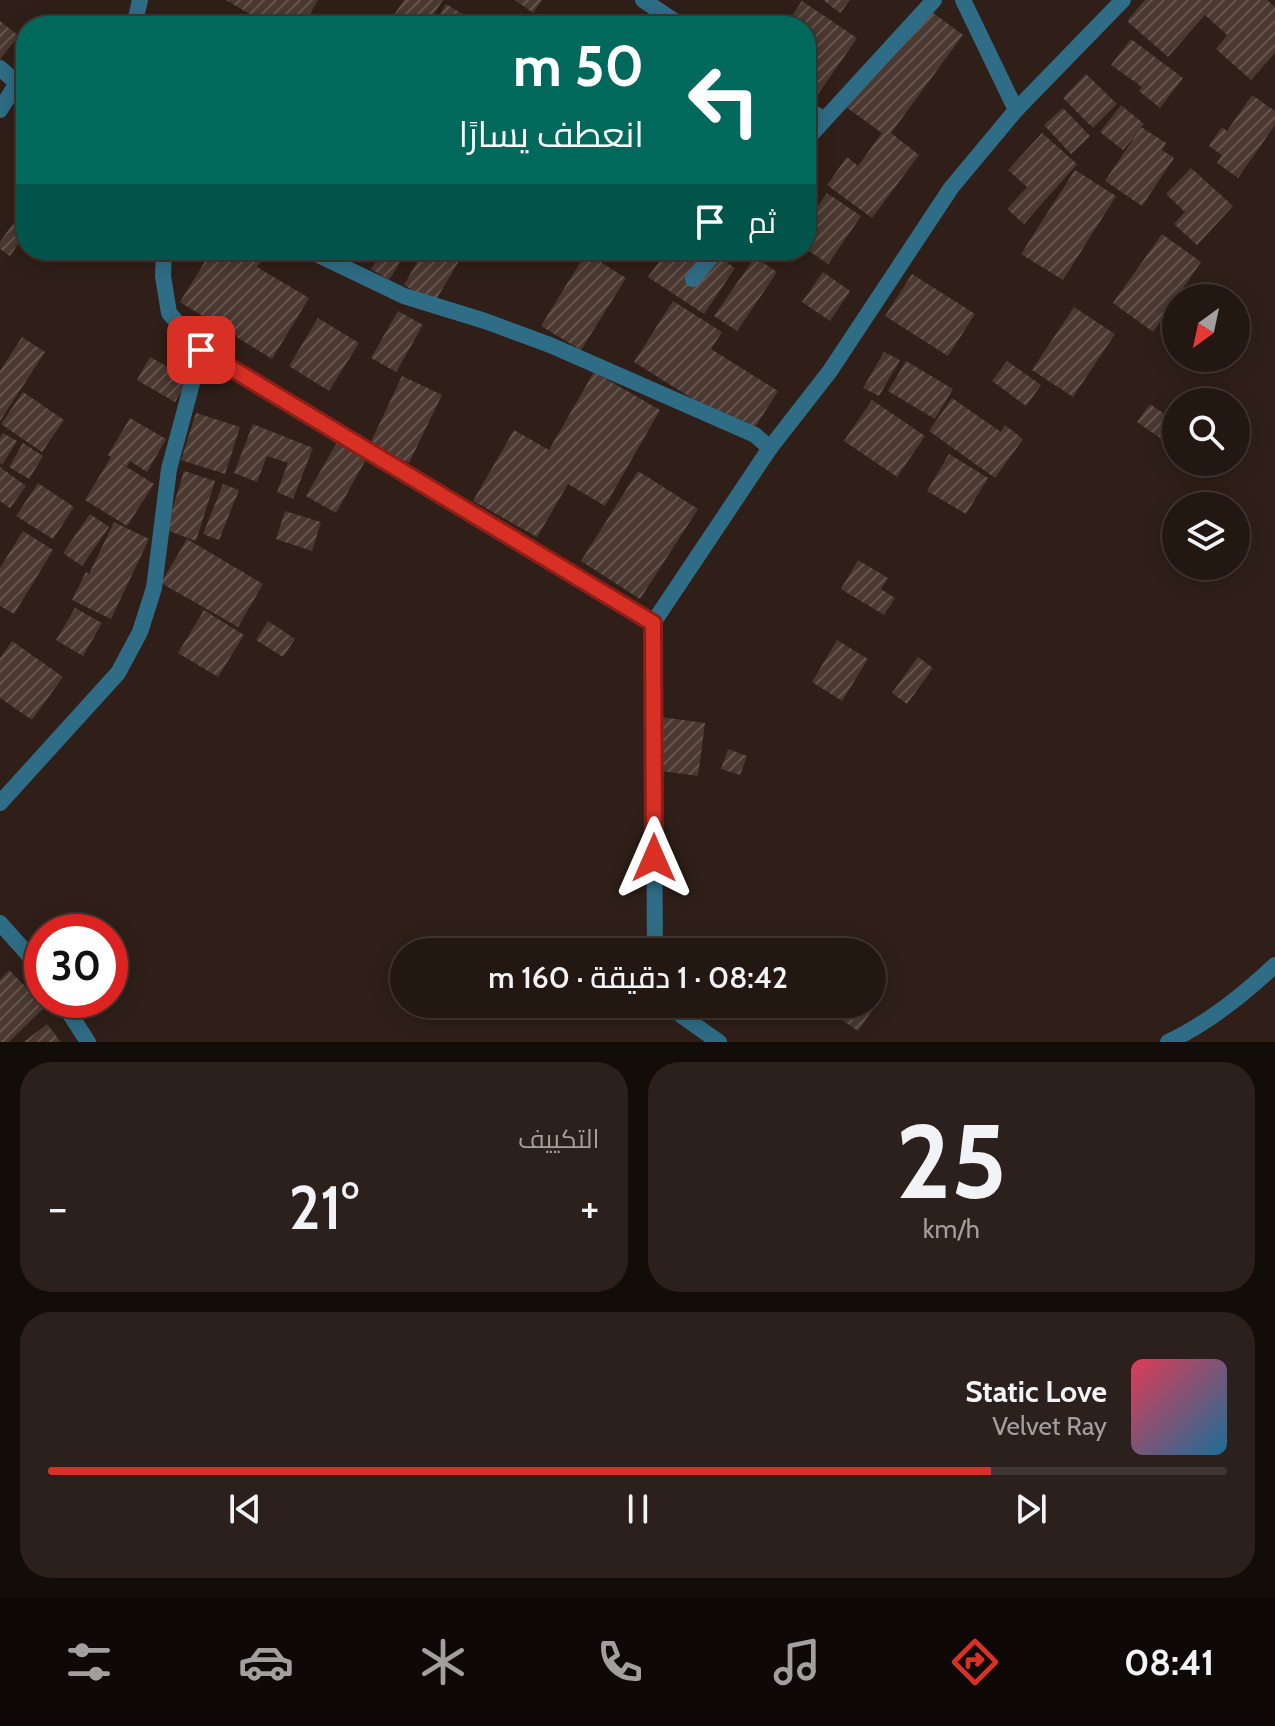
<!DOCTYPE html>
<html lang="ar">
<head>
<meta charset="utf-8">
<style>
  :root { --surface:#231712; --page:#2b201b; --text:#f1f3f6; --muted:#a39f9f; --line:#403632; --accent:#d93025 }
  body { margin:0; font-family:Cabin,Cairo,sans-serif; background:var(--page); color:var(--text); direction:rtl; height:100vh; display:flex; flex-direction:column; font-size:30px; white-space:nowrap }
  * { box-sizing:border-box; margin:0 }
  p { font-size:26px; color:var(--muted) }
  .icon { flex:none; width:44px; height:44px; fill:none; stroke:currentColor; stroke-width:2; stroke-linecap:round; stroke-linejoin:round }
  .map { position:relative; height:1042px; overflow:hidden; direction:ltr }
  .drawer { display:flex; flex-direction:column; gap:20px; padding:20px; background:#130d0a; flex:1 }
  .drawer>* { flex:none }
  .guide { position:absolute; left:16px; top:16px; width:800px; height:244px; border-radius:32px; box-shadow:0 4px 20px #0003,0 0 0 2px var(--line); direction:rtl; background:#00695c; color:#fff; overflow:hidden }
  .needle { width:52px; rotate:213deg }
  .buttons { position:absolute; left:1162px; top:284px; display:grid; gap:16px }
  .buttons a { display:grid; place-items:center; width:88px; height:88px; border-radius:50%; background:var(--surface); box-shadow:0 4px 20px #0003,0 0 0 2px var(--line); font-size:40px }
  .speed { position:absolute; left:24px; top:914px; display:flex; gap:16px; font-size:40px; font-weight:700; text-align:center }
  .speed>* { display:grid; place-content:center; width:104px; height:104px; border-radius:50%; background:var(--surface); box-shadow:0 4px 20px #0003,0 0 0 2px var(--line); line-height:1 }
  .speed .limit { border:12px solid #d22; background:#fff; color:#111 }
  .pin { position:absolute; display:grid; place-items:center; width:68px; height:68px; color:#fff; margin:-34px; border-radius:16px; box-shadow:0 4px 12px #0006 }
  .me { position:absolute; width:88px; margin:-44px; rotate:0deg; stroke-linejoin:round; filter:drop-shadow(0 0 6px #0008) }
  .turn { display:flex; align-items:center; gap:28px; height:168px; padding:0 40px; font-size:36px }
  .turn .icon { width:104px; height:104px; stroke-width:2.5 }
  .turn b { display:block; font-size:56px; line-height:68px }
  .then { display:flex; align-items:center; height:76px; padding:0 40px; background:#0003; gap:16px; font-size:30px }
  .big { font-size:60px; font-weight:600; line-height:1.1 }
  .drawer .widget { flex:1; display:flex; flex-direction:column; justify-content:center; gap:12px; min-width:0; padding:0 28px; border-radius:32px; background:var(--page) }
  .drawer .dial { align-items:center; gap:0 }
  .dial b { font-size:104px; line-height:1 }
  .song { display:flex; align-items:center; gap:24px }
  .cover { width:96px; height:96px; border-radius:12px; background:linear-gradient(135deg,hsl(350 70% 55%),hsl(200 70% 35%)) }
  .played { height:8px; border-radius:4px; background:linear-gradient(90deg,var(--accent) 80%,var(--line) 80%) }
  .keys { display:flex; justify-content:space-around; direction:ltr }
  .heat { display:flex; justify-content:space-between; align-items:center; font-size:44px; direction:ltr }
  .drawer .tiles { flex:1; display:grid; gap:20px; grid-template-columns:1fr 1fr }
  .widget:last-child { grid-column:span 2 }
  .trip { position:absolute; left:390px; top:938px; width:496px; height:80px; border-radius:40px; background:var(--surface); box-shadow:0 4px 20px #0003,0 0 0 2px var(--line); font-weight:600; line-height:80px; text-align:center; direction:rtl }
  .tabs { display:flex; height:128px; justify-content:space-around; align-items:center; background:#0e0907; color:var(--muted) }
  .tabs .icon { width:56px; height:56px }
  .tabs .active { color:var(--accent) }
  .tabs b { font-size:36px; color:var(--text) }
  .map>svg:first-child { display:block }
</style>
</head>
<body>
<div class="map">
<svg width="1275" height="1042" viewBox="0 0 1275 1042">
  <defs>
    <pattern id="building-hatch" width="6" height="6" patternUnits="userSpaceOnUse" patternTransform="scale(2)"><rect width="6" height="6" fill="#4b3931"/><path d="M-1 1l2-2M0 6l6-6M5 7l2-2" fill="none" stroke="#64554e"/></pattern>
  </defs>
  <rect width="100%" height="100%" fill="#2f1f18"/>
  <g fill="url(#building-hatch)">
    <polygon points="226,0 318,0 303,26 270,26"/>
    <polygon points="404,0 443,0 426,26 399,26 390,21"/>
    <polygon points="515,0 542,0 533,13"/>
    <polygon points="823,0 850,0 840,13"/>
    <polygon points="1145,0 1267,0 1275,7 1275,53 1251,80 1216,49 1227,35 1205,15 1168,57 1127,21"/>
    <polygon points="802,1 857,38 812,103 806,99 806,26 785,26"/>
    <polygon points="446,4 482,26 433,26"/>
    <polygon points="921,4 963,35 891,133 919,155 872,218 827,185 847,157 858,166 882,133 846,107"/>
    <polygon points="654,6 672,26 640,26"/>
    <polygon points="0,21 19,36 0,59"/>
    <polygon points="1131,39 1183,78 1160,108 1139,91 1142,87 1111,65"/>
    <polygon points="1086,74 1117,104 1093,128 1063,98"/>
    <polygon points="1252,95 1275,111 1275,125 1238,178 1217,163 1222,155 1209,146 1222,127 1227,131"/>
    <polygon points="1121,105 1144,124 1141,127 1166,143 1162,150 1174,158 1142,206 1105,181 1138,132 1123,150 1100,132"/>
    <polygon points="1063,108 1090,136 1071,154 1044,125"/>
    <polygon points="1042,133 1077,164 1024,224 1007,209 1027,187 1008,170"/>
    <polygon points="1191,168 1233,206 1197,245 1174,224 1185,212 1166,194"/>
    <polygon points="1075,170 1116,196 1063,280 1021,254"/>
    <polygon points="827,193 861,216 828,264 806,249 806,223"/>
    <polygon points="20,214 26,218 26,232 10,256 0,249 0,242"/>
    <polygon points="1162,234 1201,262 1153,332 1113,303"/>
    <polygon points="212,250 268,250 257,267 309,298 272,359 180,302"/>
    <polygon points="383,250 408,250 389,280 371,269"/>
    <polygon points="424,250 451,250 462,256 434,303 404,285"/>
    <polygon points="667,250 709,250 735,268 704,314 648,277"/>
    <polygon points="586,253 626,278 581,350 541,326"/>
    <polygon points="755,257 777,272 737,331 714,316"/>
    <polygon points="823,272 850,291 830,321 802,302"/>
    <polygon points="912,274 975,314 948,356 885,316"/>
    <polygon points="673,301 722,332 711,349 778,391 750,435 634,362"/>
    <polygon points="1074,307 1115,334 1073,397 1032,370"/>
    <polygon points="398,311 423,325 396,372 371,358"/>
    <polygon points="318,318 359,343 329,391 289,366"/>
    <polygon points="22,337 45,352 0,421 0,371"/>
    <polygon points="884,352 900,360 879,396 863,388"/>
    <polygon points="150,357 189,379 175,402 137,380"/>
    <polygon points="906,361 953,389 935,419 888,391"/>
    <polygon points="1007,361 1041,385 1026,406 992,381"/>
    <polygon points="594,372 660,410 605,506 568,484 537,537 473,501 514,430 549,450"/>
    <polygon points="402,376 442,395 409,463 370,444"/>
    <polygon points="23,392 64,420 42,452 1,424"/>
    <polygon points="952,398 1001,432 1005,425 1023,439 995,478 929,431"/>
    <polygon points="872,400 925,436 897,477 844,441"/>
    <polygon points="1150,404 1176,422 1176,449 1137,422"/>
    <polygon points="196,413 240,427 225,474 181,460"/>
    <polygon points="130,418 166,439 147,472 130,461 127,466 119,462 154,484 127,526 85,500 111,457 108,455"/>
    <polygon points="253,424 313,448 293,499 277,492 288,463 267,456 257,482 234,473"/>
    <polygon points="3,433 17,441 2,465 0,463 0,438"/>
    <polygon points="339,439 368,456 336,513 306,496"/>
    <polygon points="23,443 43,456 29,479 9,467"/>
    <polygon points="949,454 988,478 966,514 927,491"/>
    <polygon points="0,467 26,486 10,508 0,501"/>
    <polygon points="184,471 215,481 196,541 166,530"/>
    <polygon points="638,471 698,509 640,599 581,561"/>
    <polygon points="38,483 74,507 53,539 16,516"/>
    <polygon points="223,484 239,490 219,540 203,534"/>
    <polygon points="285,511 321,522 312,551 276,539"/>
    <polygon points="90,514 109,527 82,566 63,553"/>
    <polygon points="114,522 149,539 111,619 72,600 86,572 89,574"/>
    <polygon points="23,531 53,550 14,614 0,606 0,568"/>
    <polygon points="187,539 263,584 238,627 161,583"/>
    <polygon points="858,560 888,578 881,589 895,598 884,615 841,589"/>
    <polygon points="75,608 102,623 83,656 56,640"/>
    <polygon points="204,610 244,635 218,677 178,653"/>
    <polygon points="268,621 295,639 283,657 256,640"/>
    <polygon points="837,640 868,659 842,701 812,682"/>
    <polygon points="12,641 63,677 32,720 0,698 0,658"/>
    <polygon points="918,657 933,668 907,704 892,693"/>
    <polygon points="661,717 705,723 698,776 654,770"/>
    <polygon points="728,749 747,756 740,775 721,769"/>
    <polygon points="798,936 821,952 786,952"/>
    <polygon points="9,970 45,1007 9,1042 0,1042 0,980"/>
    <polygon points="872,998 878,1002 858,1031 829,1011 833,1004 872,1004"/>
    <polygon points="705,1004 738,1004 727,1019"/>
    <polygon points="47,1024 61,1042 24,1042"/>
  </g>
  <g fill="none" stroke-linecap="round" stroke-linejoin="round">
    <g stroke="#2f6d86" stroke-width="16">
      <polyline points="643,0 682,26"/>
      <polyline points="134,26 140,0"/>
      <polyline points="0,68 26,91"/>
      <polyline points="806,108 824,120"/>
      <polyline points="0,110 17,83"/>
      <polyline points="1016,110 1123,0"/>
      <polyline points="806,140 934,0"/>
      <polyline points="164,250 163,276 169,313 201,350 653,623 770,448"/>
      <polyline points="308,250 404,296 485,321 550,345 755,435 770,448 830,371 951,188 1016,110 963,0"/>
      <polyline points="693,279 717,250"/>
      <polyline points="653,623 655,952"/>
      <polyline points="0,803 118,673 140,632 154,588 169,469 201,350"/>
      <polyline points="0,923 42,970"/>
      <polyline points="61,1000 88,1042"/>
      <polyline points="672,1004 682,1016 719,1042"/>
      <path d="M1168,1042C1207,1024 1244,994 1275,965"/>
    </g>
  </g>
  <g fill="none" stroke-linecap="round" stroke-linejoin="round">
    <defs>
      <polyline id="route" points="201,350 653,623 654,858"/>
    </defs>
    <use href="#route" stroke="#8d1f18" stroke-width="20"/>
    <use href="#route" stroke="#d93025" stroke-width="14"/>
  </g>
</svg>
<div class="buttons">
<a><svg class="needle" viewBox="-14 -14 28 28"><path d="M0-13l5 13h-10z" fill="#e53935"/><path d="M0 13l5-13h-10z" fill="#a39f9f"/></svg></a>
<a><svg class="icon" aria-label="search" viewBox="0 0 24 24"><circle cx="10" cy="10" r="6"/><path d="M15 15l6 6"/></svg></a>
<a><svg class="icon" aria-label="layers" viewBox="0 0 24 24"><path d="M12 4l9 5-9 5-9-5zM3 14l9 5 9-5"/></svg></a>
</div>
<div class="speed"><div class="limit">30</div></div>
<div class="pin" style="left:201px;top:350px;background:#d93025"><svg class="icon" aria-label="arrive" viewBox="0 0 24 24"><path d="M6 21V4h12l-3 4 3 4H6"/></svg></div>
<svg class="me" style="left:654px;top:858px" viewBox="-20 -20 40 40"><path d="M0-17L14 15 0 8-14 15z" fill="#d93025" stroke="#fff" stroke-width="4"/></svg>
<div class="trip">08:42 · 1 دقيقة · 160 m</div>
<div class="guide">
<div class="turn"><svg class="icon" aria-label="left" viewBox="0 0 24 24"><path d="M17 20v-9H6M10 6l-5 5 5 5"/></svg><div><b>50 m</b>انعطف يسارًا</div></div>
<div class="then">ثم<svg class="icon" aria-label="arrive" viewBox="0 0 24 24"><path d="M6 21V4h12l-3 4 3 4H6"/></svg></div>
</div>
</div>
<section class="drawer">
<div class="tiles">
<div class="widget dial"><b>25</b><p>km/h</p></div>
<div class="widget"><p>التكييف</p>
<div class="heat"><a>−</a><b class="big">21°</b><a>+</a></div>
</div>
<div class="widget">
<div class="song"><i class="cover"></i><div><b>Static Love</b><p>Velvet Ray</p></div></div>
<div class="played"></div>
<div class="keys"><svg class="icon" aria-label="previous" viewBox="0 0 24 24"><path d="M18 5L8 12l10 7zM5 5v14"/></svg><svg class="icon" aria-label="pause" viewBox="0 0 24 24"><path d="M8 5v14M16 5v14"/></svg><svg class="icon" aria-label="next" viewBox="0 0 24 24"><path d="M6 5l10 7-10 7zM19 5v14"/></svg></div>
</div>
</div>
</section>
<nav class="tabs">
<b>08:41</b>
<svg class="icon active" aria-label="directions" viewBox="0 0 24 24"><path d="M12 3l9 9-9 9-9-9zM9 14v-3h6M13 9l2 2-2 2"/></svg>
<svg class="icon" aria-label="music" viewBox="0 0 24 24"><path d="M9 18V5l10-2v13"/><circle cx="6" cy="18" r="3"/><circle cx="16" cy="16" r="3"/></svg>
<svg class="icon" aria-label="phone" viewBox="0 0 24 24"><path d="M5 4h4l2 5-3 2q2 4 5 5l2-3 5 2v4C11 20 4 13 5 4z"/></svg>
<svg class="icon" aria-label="climate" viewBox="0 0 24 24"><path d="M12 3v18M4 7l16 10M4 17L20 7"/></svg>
<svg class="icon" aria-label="car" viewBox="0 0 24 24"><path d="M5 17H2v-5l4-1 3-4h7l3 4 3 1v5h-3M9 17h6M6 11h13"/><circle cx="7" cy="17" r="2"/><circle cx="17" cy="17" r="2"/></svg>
<svg class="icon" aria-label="filters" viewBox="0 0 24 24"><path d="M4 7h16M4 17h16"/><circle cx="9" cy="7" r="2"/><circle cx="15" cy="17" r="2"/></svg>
</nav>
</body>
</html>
